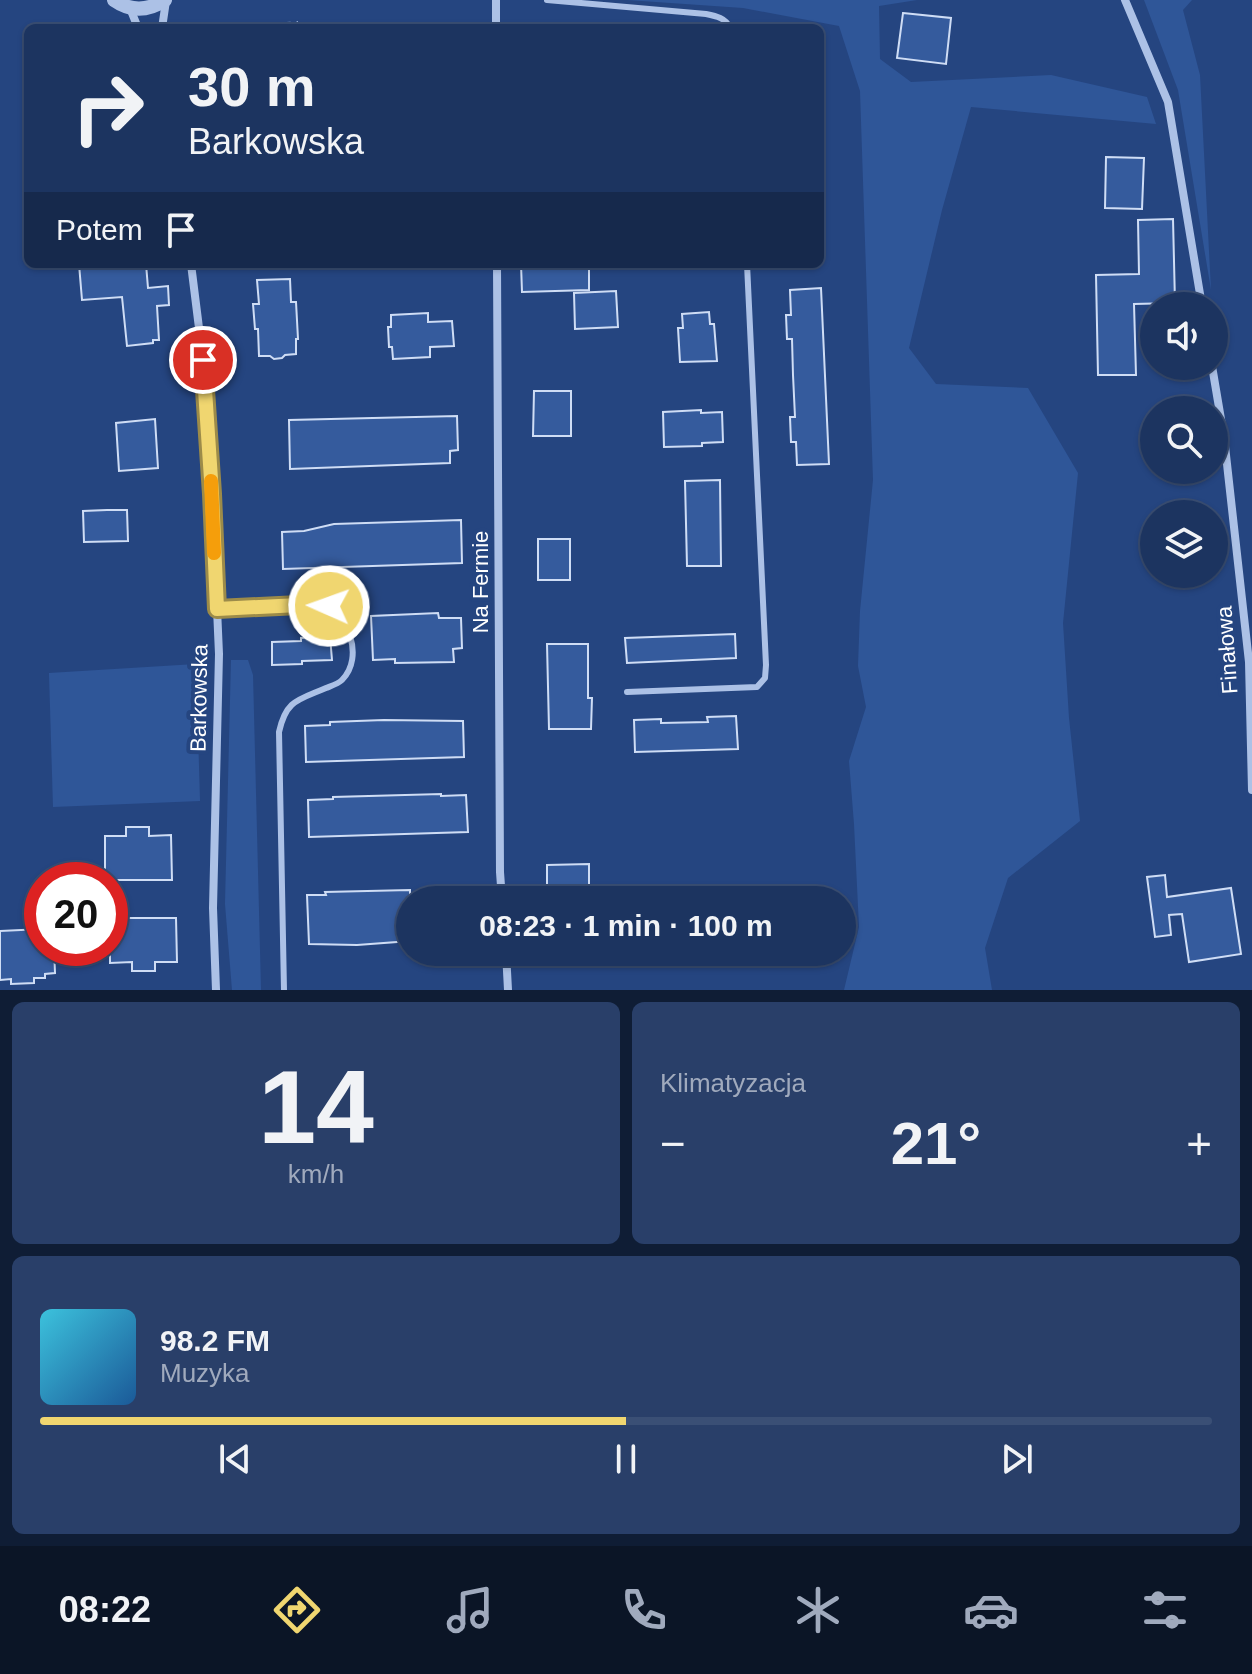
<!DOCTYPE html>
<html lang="pl">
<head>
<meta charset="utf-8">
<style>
  :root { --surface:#1c3460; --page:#293f69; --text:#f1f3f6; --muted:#a0aabd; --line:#3a4f75; --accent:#f0d670 }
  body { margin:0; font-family:Helvetica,sans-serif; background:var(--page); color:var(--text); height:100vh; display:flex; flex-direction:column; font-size:30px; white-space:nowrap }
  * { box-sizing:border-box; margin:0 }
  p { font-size:26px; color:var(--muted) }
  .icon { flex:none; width:44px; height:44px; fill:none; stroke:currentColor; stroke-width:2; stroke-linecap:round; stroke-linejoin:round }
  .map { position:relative; height:990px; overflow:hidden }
  .drawer { display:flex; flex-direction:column; gap:12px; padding:12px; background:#0f1d35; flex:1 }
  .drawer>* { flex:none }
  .guide { position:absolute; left:24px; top:24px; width:800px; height:244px; border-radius:12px; box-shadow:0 2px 6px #0004,0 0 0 2px var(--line); background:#1c3460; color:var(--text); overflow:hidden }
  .fabs { position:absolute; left:1140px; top:292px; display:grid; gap:16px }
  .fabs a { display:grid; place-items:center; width:88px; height:88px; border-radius:50%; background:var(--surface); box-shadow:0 2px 6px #0004,0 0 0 2px var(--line); font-size:40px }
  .speed { position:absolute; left:24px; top:862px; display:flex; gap:16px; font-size:40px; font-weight:700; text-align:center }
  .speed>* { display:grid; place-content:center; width:104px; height:104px; border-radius:50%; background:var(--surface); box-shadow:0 2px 6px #0004,0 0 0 2px var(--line); line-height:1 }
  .speed .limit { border:12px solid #d22; background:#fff; color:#111 }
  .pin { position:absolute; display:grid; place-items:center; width:68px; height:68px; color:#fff; margin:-34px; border:4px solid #fff; border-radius:50%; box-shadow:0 2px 8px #0007 }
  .me { position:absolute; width:88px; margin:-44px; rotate:272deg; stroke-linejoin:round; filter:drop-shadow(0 0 6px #0008) }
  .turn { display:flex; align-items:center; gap:28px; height:168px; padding:0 32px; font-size:36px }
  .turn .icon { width:104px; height:104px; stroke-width:2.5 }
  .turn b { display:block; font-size:56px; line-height:68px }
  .then { display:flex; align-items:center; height:76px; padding:0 32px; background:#0003; gap:16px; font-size:30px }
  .big { font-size:60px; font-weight:700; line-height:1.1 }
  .drawer .card { flex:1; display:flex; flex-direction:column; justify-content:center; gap:12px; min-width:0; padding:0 28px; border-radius:12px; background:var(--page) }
  .drawer .dial { align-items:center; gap:0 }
  .dial b { font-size:104px; line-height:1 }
  .song { display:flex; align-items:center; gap:24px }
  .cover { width:96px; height:96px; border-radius:12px; background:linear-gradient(135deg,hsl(190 70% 55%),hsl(210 70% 35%)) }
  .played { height:8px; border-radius:4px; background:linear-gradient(90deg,var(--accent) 50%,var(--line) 50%) }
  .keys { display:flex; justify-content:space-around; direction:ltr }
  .heat { display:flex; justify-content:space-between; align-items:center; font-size:44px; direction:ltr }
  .drawer .tiles { flex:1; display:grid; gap:12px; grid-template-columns:1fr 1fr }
  .card:last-child { grid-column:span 2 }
  .trip { position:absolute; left:396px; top:886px; width:460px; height:80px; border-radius:40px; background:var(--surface); box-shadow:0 2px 6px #0004,0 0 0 2px var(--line); font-weight:700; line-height:80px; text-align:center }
  .tabs { display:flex; height:128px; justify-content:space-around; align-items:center; background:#0b1526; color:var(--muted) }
  .tabs .icon { width:56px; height:56px }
  .tabs .current { color:var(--accent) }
  .tabs b { font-size:36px; color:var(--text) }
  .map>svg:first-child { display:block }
</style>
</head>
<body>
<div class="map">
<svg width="1252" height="990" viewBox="0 0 1252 990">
  <rect width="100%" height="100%" fill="#254580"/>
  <g fill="#2f5698">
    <polygon points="627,0 917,0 879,6 880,59 911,82 1051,75 1147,97 1156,124 971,107 942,210 909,348 936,384 1028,388 1078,473 1063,623 1069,718 1080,821 1008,878 985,948 992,990 844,990 859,927 854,824 849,761 866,707 858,666 860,611 873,480 860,91 839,26 743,8"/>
    <polygon points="1144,0 1192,0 1183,10 1200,75 1211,290 1178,90"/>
    <polygon points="231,660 248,660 253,675 261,990 232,990 225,904"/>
    <polygon points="196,664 200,801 53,807 49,673"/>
  </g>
  <g fill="#355b9d" stroke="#cfddf5" stroke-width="2">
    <polygon points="903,13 951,18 946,64 897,58"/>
    <polygon points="1106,157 1144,158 1142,209 1105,208"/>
    <polygon points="1173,219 1175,303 1134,304 1136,375 1098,375 1096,275 1139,274 1138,220"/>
    <polygon points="79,264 146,264 148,288 168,286 169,305 157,306 159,340 153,340 153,343 127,346 122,297 82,300"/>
    <polygon points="521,264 589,264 589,290 522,292"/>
    <polygon points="290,279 291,302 296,302 298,339 296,339 296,354 285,355 282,358 274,359 270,356 259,356 258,329 255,329 253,304 259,304 257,280"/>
    <polygon points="821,288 829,464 797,465 796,442 791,442 790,417 795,417 793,375 792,339 787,339 786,315 791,315 790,290"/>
    <polygon points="616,291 618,327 575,329 574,293"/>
    <polygon points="709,312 710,324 714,324 717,361 680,362 678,328 683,328 682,314"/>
    <polygon points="428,313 428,322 452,321 454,346 430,347 430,357 393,359 392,347 389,347 388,327 391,327 391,315"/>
    <polygon points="534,391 571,391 571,436 533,436"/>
    <polygon points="701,410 701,413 722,412 723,442 702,443 702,446 664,447 663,412"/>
    <polygon points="457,416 458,450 450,451 450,463 290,469 289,420"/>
    <polygon points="155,419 158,468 119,471 116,423"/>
    <polygon points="720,480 721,566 687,566 685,481"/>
    <polygon points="107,510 127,510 128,541 84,542 83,511"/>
    <polygon points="461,520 462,563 283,569 282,532 304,531 334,524"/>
    <rect x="538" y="539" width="32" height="41"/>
    <polygon points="438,613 439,618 461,618 462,648 453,649 454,662 395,663 395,659 373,660 371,616"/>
    <polygon points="735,634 736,658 627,663 625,638"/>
    <polygon points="330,636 332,660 302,661 302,664 272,665 272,642 301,641 301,638"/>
    <polygon points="547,644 588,644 588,698 592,698 591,729 549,729"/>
    <polygon points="736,716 738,749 635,752 634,720 661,719 661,723 708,722 707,717"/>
    <polygon points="384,720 463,721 464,757 306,762 305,726 330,725 330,722"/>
    <polygon points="441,794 441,796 466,795 468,832 309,837 308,800 333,799 333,797"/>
    <polygon points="126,827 149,827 149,836 171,835 172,880 105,880 105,836 126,836"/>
    <polygon points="589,864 589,900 547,900 547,865"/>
    <polygon points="1165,875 1167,897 1231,888 1241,954 1189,962 1182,914 1169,915 1171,935 1155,937 1147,877"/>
    <polygon points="410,890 410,941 357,945 309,944 307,895 326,895 325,892"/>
    <polygon points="110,918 176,918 177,962 155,962 155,971 132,971 132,962 110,963"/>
    <polygon points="42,929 42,948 54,948 55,973 45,974 45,978 34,978 34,983 11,984 11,979 0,980 0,931"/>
  </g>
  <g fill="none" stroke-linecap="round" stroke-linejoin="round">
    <polyline stroke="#acc1e6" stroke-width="4" stroke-dasharray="4 6" stroke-linecap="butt" points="247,28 298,23"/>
    <g stroke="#acc1e6" stroke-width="6">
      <path d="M547,0L706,14C716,16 726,18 730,28"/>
      <path d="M217,609L319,604C348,611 365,657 342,680C338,684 331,686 326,688C298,700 286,700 279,732L284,990"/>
      <polyline points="627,692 757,687 765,678 766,665 747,264"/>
    </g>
    <g stroke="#acc1e6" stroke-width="8">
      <polyline points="496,0 496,28"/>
      <polyline points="1125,0 1168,102 1202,306"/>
      <polyline points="130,8 138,28"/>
      <polyline points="162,28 166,1"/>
      <polyline points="191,264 203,360 212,494 219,654 213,908 216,990"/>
      <polyline points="497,264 500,872 502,900"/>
      <polyline points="1212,366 1224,437 1249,662 1252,790"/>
      <polyline points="506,952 508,990"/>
    </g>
    <path stroke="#acc1e6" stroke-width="14" d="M114,0C131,12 148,11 165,0"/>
  </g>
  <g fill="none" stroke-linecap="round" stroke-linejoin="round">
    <defs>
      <polyline id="route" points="203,360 212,494 217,609 319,604 329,606"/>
    </defs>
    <use href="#route" stroke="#9c8b49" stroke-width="20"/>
    <use href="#route" stroke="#f0d670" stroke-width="14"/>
    <polyline stroke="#f59e0b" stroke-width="14" points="211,481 214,553"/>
  </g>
  <g text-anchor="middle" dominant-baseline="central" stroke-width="8" stroke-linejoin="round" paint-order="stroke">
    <g font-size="22" fill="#fff" stroke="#254580">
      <text transform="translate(480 582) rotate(-90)">Na Fermie</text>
      <text transform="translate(1227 650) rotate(-94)">Finałowa</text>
      <text transform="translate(199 698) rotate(-89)">Barkowska</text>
    </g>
  </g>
</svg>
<div class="fabs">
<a><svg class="icon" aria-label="sound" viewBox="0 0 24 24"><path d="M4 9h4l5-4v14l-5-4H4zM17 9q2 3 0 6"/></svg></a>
<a><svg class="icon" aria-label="search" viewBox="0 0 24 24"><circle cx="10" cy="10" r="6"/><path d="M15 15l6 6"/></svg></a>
<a><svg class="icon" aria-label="layers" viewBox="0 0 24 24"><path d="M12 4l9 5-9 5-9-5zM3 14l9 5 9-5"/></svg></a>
</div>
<div class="speed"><div class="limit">20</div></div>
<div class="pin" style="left:203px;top:360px;background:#d93025"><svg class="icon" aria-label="arrive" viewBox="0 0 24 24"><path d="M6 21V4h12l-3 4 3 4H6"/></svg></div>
<svg class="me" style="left:329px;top:606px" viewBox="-20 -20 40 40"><circle r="17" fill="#f0d670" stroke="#fff" stroke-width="3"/><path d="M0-11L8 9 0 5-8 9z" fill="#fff"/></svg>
<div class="trip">08:23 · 1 min · 100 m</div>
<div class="guide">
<div class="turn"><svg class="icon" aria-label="right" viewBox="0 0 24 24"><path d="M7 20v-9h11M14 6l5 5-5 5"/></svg><div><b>30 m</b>Barkowska</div></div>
<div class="then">Potem<svg class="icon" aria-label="arrive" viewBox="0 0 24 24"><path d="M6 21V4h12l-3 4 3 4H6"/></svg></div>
</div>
</div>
<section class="drawer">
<div class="tiles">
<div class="card dial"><b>14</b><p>km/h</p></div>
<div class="card"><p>Klimatyzacja</p>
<div class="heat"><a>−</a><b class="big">21°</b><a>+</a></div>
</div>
<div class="card">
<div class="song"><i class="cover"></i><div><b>98.2 FM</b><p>Muzyka</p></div></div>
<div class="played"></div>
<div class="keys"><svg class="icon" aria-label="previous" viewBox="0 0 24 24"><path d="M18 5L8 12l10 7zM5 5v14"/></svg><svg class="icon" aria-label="pause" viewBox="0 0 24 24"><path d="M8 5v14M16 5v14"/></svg><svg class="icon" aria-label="next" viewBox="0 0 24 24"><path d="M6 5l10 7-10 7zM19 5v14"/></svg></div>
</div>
</div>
</section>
<nav class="tabs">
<b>08:22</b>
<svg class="icon current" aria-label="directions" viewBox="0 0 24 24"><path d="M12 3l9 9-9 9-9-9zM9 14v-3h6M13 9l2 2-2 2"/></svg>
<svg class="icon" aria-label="music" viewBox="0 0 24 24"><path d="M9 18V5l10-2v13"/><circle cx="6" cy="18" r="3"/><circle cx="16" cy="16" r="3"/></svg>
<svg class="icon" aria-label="phone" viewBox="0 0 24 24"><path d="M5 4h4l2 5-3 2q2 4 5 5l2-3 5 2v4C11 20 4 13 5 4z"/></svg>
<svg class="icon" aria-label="climate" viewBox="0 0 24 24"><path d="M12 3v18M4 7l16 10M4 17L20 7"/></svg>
<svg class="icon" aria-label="car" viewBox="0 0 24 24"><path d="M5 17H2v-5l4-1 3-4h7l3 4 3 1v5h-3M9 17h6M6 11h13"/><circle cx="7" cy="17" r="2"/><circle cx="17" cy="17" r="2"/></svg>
<svg class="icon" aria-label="filters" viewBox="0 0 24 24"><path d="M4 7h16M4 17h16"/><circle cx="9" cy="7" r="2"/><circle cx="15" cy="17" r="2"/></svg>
</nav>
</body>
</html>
